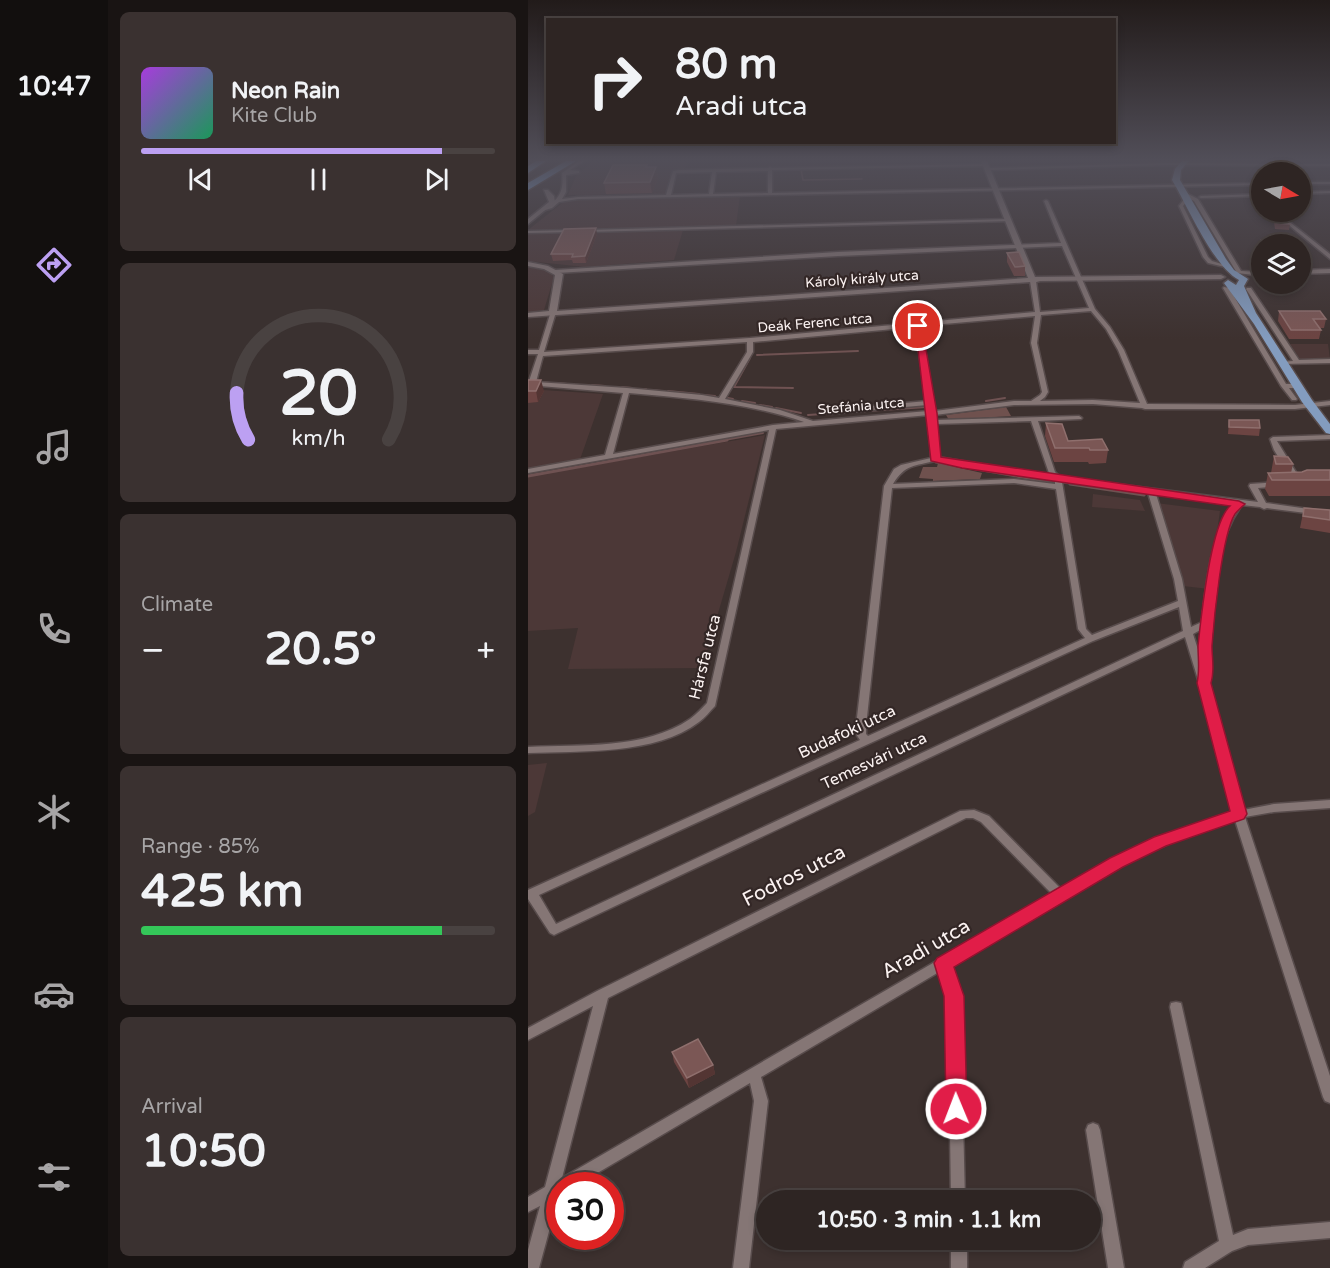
<!DOCTYPE html>
<html lang="en">
<head>
<meta charset="utf-8">
<style>
  :root { --surface:#2e2523; --page:#3a3130; --text:#f1f3f6; --muted:#a7a5a6; --line:#494241; --accent:#bca0f2 }
  body { margin:0; font-family:"Varela Round",sans-serif; background:var(--page); color:var(--text); height:100vh; display:flex; flex-direction:column; font-size:22px; white-space:nowrap }
  * { box-sizing:border-box; margin:0 }
  p { font-size:20px; color:var(--muted) }
  .icon { flex:none; width:33px; height:33px; fill:none; stroke:currentColor; stroke-width:2; stroke-linecap:round; stroke-linejoin:round }
  .map { position:relative; flex:1; overflow:hidden }
  .panel { display:flex; flex-direction:column; gap:12px; padding:12px; background:#191413; width:420px }
  .panel>* { flex:none }
  .guide { position:absolute; left:18px; top:18px; width:570px; height:126px; border-radius:0px; box-shadow:0 3px 9px #0003,0 0 0 2px var(--line); background:#2e2523; color:var(--text); overflow:hidden }
  .needle { width:39px; rotate:100deg }
  .buttons { position:absolute; left:723px; top:162px; display:grid; gap:12px }
  .buttons a { display:grid; place-items:center; width:60px; height:60px; border-radius:50%; background:var(--surface); box-shadow:0 3px 9px #0003,0 0 0 2px var(--line); font-size:30px }
  .speed { position:absolute; left:18px; top:1172px; display:flex; gap:12px; font-size:30px; font-weight:700; text-align:center }
  .speed>* { display:grid; place-content:center; width:78px; height:78px; border-radius:50%; background:var(--surface); box-shadow:0 3px 9px #0003,0 0 0 2px var(--line); line-height:1 }
  .speed .limit { border:9px solid #d22; background:#fff; color:#111 }
  .pin { position:absolute; display:grid; place-items:center; width:51px; height:51px; color:#fff; margin:-26px; border:3px solid #fff; border-radius:50%; box-shadow:0 2px 6px #0007 }
  .me { position:absolute; width:66px; margin:-33px; rotate:359deg; stroke-linejoin:round; filter:drop-shadow(0 0 4px #0008) }
  .turn { display:flex; align-items:center; gap:21px; height:126px; padding:0 30px; font-size:27px }
  .turn .icon { width:78px; height:78px; stroke-width:2.5 }
  .turn b { display:block; font-size:42px; line-height:51px }
  .big { font-size:45px; font-weight:700; line-height:1.1 }
  .panel .card { flex:1; display:flex; flex-direction:column; justify-content:center; gap:9px; min-width:0; padding:0 21px; border-radius:9px; background:var(--page) }
  .panel .dial { align-items:center; gap:0 }
  .dial svg { height:156px; overflow:visible; fill:none; stroke:var(--line); stroke-width:7; stroke-linecap:round; text-anchor:middle }
  .dial text { fill:var(--text); stroke:none }
  .song { display:flex; align-items:center; gap:18px }
  .cover { width:72px; height:72px; border-radius:9px; background:linear-gradient(135deg,hsl(280 70% 55%),hsl(150 70% 35%)) }
  .played { height:6px; border-radius:3px; background:linear-gradient(90deg,var(--accent) 85%,var(--line) 85%) }
  .keys { display:flex; justify-content:space-around; direction:ltr }
  .heat { display:flex; justify-content:space-between; align-items:center; font-size:33px; direction:ltr }
  .charge { height:9px; border-radius:4px; background:linear-gradient(90deg,#34c759 85%,var(--line) 0) }
  .trip { position:absolute; left:228px; top:1190px; width:345px; height:60px; border-radius:30px; background:var(--surface); box-shadow:0 3px 9px #0003,0 0 0 2px var(--line); font-weight:700; line-height:60px; text-align:center }
  main { display:flex; flex:1; min-height:0 }
  .tab-bar { display:flex; flex-direction:column; width:108px; justify-content:space-around; align-items:center; background:#120f0e; color:var(--muted) }
  .tab-bar .icon { width:42px; height:42px }
  .tab-bar .current { color:var(--accent) }
  .tab-bar b { font-size:27px; color:var(--text) }
  .map>svg:first-child { display:block }
</style>
</head>
<body>
<main>
<nav class="tab-bar">
<b>10:47</b>
<svg class="icon current" aria-label="directions" viewBox="0 0 24 24"><path d="M12 3l9 9-9 9-9-9zM9 14v-3h6M13 9l2 2-2 2"/></svg>
<svg class="icon" aria-label="music" viewBox="0 0 24 24"><path d="M9 18V5l10-2v13"/><circle cx="6" cy="18" r="3"/><circle cx="16" cy="16" r="3"/></svg>
<svg class="icon" aria-label="phone" viewBox="0 0 24 24"><path d="M5 4h4l2 5-3 2q2 4 5 5l2-3 5 2v4C11 20 4 13 5 4z"/></svg>
<svg class="icon" aria-label="climate" viewBox="0 0 24 24"><path d="M12 3v18M4 7l16 10M4 17L20 7"/></svg>
<svg class="icon" aria-label="car" viewBox="0 0 24 24"><path d="M5 17H2v-5l4-1 3-4h7l3 4 3 1v5h-3M9 17h6M6 11h13"/><circle cx="7" cy="17" r="2"/><circle cx="17" cy="17" r="2"/></svg>
<svg class="icon" aria-label="filters" viewBox="0 0 24 24"><path d="M4 7h16M4 17h16"/><circle cx="9" cy="7" r="2"/><circle cx="15" cy="17" r="2"/></svg>
</nav>
<section class="panel">
<div class="card">
<div class="song"><i class="cover"></i><div><b>Neon Rain</b><p>Kite Club</p></div></div>
<div class="played"></div>
<div class="keys"><svg class="icon" aria-label="previous" viewBox="0 0 24 24"><path d="M18 5L8 12l10 7zM5 5v14"/></svg><svg class="icon" aria-label="pause" viewBox="0 0 24 24"><path d="M8 5v14M16 5v14"/></svg><svg class="icon" aria-label="next" viewBox="0 0 24 24"><path d="M6 5l10 7-10 7zM19 5v14"/></svg></div>
</div>
<div class="card dial"><svg viewBox="0 0 100 80">
<path d="M14 69A42 42 0 1 1 86 69"/>
<path d="M14 69A42 42 0 0 1 8 45" stroke="#bca0f2"/>
<text x="50" y="56" font-size="32" font-weight="700">20</text>
<text x="50" y="72" font-size="11">km/h</text>
</svg></div>
<div class="card"><p>Climate</p>
<div class="heat"><a>−</a><b class="big">20.5°</b><a>+</a></div>
</div>
<div class="card"><p>Range · 85%</p><b class="big">425 km</b><div class="charge"></div></div>
<div class="card"><p>Arrival</p><b class="big">10:50</b></div>
</section>
<div class="map">
<svg width="802" height="1268" viewBox="0 0 802 1268">
  <rect width="100%" height="100%" fill="#3d312f"/>
  <g fill="#4c3837">
    <polygon points="65,161 161,161 156,169 144,170 137,194 40,195 48,176"/>
    <polygon points="212,196 208,226 156,227 146,260 57,267 0,261 0,230 38,200"/>
    <polygon points="0,267 20,271 26,277 16,310 0,312"/>
    <polygon points="762,344 800,344 802,359 772,359"/>
    <polygon points="0,389 75,394 49,468 237,435 208,552 174,668 40,669 50,628 0,631"/>
    <polygon points="565,494 612,500 617,511 564,507"/>
    <polygon points="628,503 692,511 681,589 655,586"/>
    <polygon points="19,763 7,812 0,816 0,765"/>
  </g>
  <g fill="#6f514e">
    <polygon points="478,407 483,416 421,420 418,415"/>
    <polygon points="410,463 454,473 452,479 405,481 405,479 391,478 395,467 409,467"/>
  </g>
  <g fill="none" stroke-linecap="round" stroke-linejoin="round">
    <polyline stroke="#6f5252" stroke-width="1.5" points="273,169 275,180 334,179"/>
    <g stroke="#6f5252" stroke-width="2">
      <polyline points="229,355 330,351"/>
      <polyline points="222,358 206,387 265,388"/>
      <polyline points="15,382 22,383"/>
      <polyline points="31,383 39,384"/>
      <polyline points="64,385 77,386"/>
      <polyline points="81,387 89,387"/>
      <polyline points="94,387 104,388"/>
      <polyline points="108,389 118,389"/>
      <polyline points="124,390 133,391"/>
      <polyline points="140,391 171,394"/>
      <polyline points="176,395 187,396"/>
      <polyline points="200,398 205,399"/>
      <polyline points="214,401 227,403"/>
      <polyline points="458,401 477,398"/>
      <polyline points="232,405 244,407"/>
      <polyline points="248,408 273,413"/>
      <polyline points="280,415 398,407"/>
      <polyline points="191,441 235,433"/>
    </g>
    <g stroke="#6f5252" stroke-width="3">
      <polyline points="408,462 523,482"/>
      <polyline points="0,476 199,440"/>
      <polyline points="542,484 616,495"/>
    </g>
    <defs>
      <g id="minor">
        <path d="M51,161H56L42,170L51,171V173L38,175V192L34,199L50,197L138,195L145,171L151,170L240,168L242,167L244,168L458,164L460,165L458,166L244,170V193L734,183V185L50,199L31,202L24,208L14,211V209C32,200 36,191 34,173ZM240,171V193L185,194L188,172ZM184,172L181,194L143,195L148,173Z"/>
        <polygon points="640,163 802,164 802,166 640,165 460,170 458,169 460,168"/>
        <rect x="772" y="182" width="30" height="2"/>
        <polygon points="802,191 802,193 772,194 772,192"/>
        <polygon points="654,193 658,193 670,199 713,271 734,272 734,276 709,273 666,201 654,195"/>
        <polygon points="734,194 734,196 673,198 671,197 673,196"/>
        <polygon points="657,198 661,199 655,206 680,257 684,261 697,265 697,267 680,263 675,257 651,206"/>
        <path d="M518,200L520,201L567,309L582,327L596,350L619,404L767,405L802,401V405L767,409H617L614,408L565,404L486,405L407,415L408,420L551,416L554,418L553,419L510,421L527,472L532,477L730,502L721,486L722,484L750,482L754,484L753,486L730,488L738,503L802,512V516L739,508L736,509L732,507L714,505C689,538 687,585 684,624C683,631 682,639 682,646C681,659 684,670 681,683L715,810L746,804L802,800V808L746,812L717,817L802,1076V1103L797,1101L795,1097L707,820L660,835L592,866L422,966L432,996L437,1200H423L420,996L411,972L233,1077L240,1101L221,1268H205L226,1101L222,1083L49,1185H32V1191L11,1268H0V1250L12,1206L0,1212V1197L17,1187L65,1006L0,1040V1028L69,991L432,811L446,810L461,816L533,889C589,857 643,830 705,812L671,683L657,637L30,933L26,935L22,933L0,899V890L332,740L328,734V726L356,486L366,469L373,465L403,458L401,415L248,429L187,706C182,711 177,718 171,722C128,755 52,751 0,753V747C53,744 116,750 162,719C169,714 174,708 179,703L241,430L0,473V469L77,455L95,393L0,385V381H1L10,354H0V350H11L23,311L28,312L16,352L222,338L507,312L502,281L505,279L508,281L512,312L561,308L534,246L310,256L29,273L26,271L27,270L310,252L533,243L516,201ZM563,311L578,329L590,350L612,403L565,400L512,401L517,397L520,392L509,343L513,315ZM507,316L503,343L514,392L512,395L503,401H486L407,411L393,326ZM387,327L399,401L301,410L298,412L301,414L399,405L400,411L285,421L252,410L197,399L225,352V342ZM219,342V352L191,398L174,395L99,388L8,382L15,356ZM101,393C161,398 220,403 276,422L245,425L85,454ZM503,421L522,476L410,457L408,424ZM407,461L527,481V484L486,479L365,484C377,464 387,466 407,461ZM534,482L620,493L646,579L650,601L564,635L558,629ZM486,483L528,489L550,629L557,638L340,736L338,734V726L364,488ZM628,494L707,504C682,536 678,583 674,622L663,627L654,579ZM651,607L655,631L28,924L11,895L565,641ZM674,629L673,659L665,634ZM438,818H445L453,822L524,894L34,1178L80,998Z"/>
        <polygon points="745,212 749,212 802,254 802,259"/>
        <polygon points="481,219 483,219 483,221 58,232 56,231 58,230"/>
        <polygon points="46,230 46,231 44,232 0,233 0,231"/>
        <polygon points="802,269 802,273 772,274 772,270"/>
        <polygon points="696,287 701,288 758,384 767,384 770,386 767,388 761,388 769,399 768,400 764,400 753,386 695,288"/>
        <polygon points="719,288 723,288 771,360 802,359 802,363 752,364 752,362 765,361 718,289"/>
        <polygon points="802,435 802,439 749,441 774,482 770,484 767,484 746,450 742,439 745,437"/>
        <polygon points="648,1002 653,1003 654,1007 705,1235 720,1229 802,1222 802,1238 720,1245 704,1251 677,1268 655,1268 657,1262 691,1241 642,1007 643,1003"/>
        <polygon points="565,1123 570,1125 572,1130 596,1268 580,1268 558,1130 560,1125"/>
        <rect x="423" y="1239" width="16" height="29"/>
      </g>
      <g id="tertiary">
        <polygon points="453,161 459,161 507,277 693,275 697,277 693,279 512,281 505,283 502,282 0,317 0,313 21,311 27,275 16,269 0,266 0,262 20,266 35,274 29,311 500,278"/>
        <polygon points="16,190 20,190 26,196 27,202 0,224 0,219 21,202"/>
      </g>
      <path id="primary" d="M654,161H661L653,170L652,180L698,259L706,270L720,279L716,286L728,313L784,400L802,424V434L798,433L774,402L726,324L696,283L700,280L708,285L711,280C685,266 660,207 644,180L647,169Z"/>
      <g id="motorway">
        <polygon points="8,161 18,161 0,173 0,166"/>
        <polygon points="38,161 48,161 0,190 0,183"/>
      </g>
    </defs>
    <use href="#minor" stroke="#584c4c" stroke-width="3"/>
    <use href="#tertiary" stroke="#584c4c" stroke-width="3"/>
    <use href="#primary" stroke="#584c4c" stroke-width="3"/>
    <use href="#motorway" stroke="#584c4c" stroke-width="3"/>
    <use href="#minor" fill="#857675" fill-rule="evenodd"/>
    <use href="#tertiary" fill="#857675" fill-rule="evenodd"/>
    <use href="#primary" fill="#839cbf" fill-rule="evenodd"/>
    <use href="#motorway" fill="#82b5f1" fill-rule="evenodd"/>
  </g>
  <g fill="#6c4442">
    <polygon points="119,167 128,167 130,178 124,193 78,194 76,183"/>
    <polygon points="746,212 748,212 762,224 761,230 747,229 745,216"/>
    <polygon points="69,234 58,263 45,263 44,260 25,261 23,254"/>
    <polygon points="734,240 767,244 734,244 734,251 732,249"/>
    <polygon points="772,249 780,256 778,265 772,266"/>
    <polygon points="479,253 497,266 497,276 486,276 479,262"/>
    <polygon points="751,311 798,319 796,328 792,328 793,330 791,339 761,339 750,321"/>
    <polygon points="0,380 16,391 10,402 0,403"/>
    <polygon points="701,420 732,428 731,436 700,434"/>
    <polygon points="518,423 540,441 580,450 578,463 561,464 560,462 526,462 517,436"/>
    <polygon points="746,456 765,464 763,473 802,470 802,496 741,496 737,489 740,473 743,473"/>
    <polygon points="776,508 802,510 802,533 772,528"/>
    <polygon points="144,1052 185,1065 187,1074 161,1088 146,1062"/>
  </g>
  <g fill="#533533">
    <polygon points="128,167 130,178 124,193 122,182"/>
    <polygon points="68,228 69,234 58,263 57,256"/>
    <polygon points="13,380 16,391 10,402 8,391"/>
    <polygon points="185,1065 187,1074 161,1088 159,1078"/>
  </g>
  <g fill="#7b5755" stroke="#8f6f6d" stroke-width="1.5">
    <polygon points="85,165 119,165 118,167 128,167 122,182 76,183"/>
    <polygon points="746,212 748,212 762,224 748,223"/>
    <polygon points="68,228 57,256 44,257 45,254 23,254 36,229"/>
    <polygon points="734,240 755,240 767,244 738,244"/>
    <polygon points="772,249 780,256 772,256"/>
    <polygon points="491,252 497,266 487,267 479,253"/>
    <polygon points="751,311 792,311 798,319 785,319 793,330 763,330"/>
    <polygon points="0,380 13,380 8,391 0,391"/>
    <polygon points="701,420 731,420 732,428 701,427"/>
    <polygon points="518,423 534,424 540,441 574,439 580,450 562,450 561,448 527,448"/>
    <polygon points="746,456 760,457 765,464 748,464"/>
    <polygon points="779,470 802,470 802,480 744,480 740,473 774,472"/>
    <polygon points="776,508 802,510 802,520 775,516"/>
    <polygon points="170,1039 185,1065 159,1078 144,1052"/>
  </g>
  <linearGradient id="sky" x2="0" y2="1"><stop stop-color="#221b1a"/><stop offset="0.47" stop-color="#514e58"/><stop offset="1" stop-color="#514e58" stop-opacity="0"/></linearGradient>
  <rect width="802" height="339" fill="url(#sky)"/>
  <path fill="#e11d48" stroke="#92132f" stroke-width="1.5" d="M387,324L394,326L409,413L413,457L711,501L717,504C714,507 710,510 707,514C694,535 686,619 684,646C684,659 687,670 683,683L719,814L716,819L638,846L595,867L426,967L436,996L439,1109L436,1116L428,1119L421,1116L418,1109L416,996L406,963L409,958L582,858L626,837L702,811L669,683C672,670 670,659 670,646C673,618 682,524 702,506L434,468L403,461Z"/>
  <g text-anchor="middle" dominant-baseline="central" stroke-width="4.5" stroke-linejoin="round" paint-order="stroke">
    <g font-size="14" fill="#fbf2f1" stroke="#332726">
      <text transform="translate(334 279) rotate(-4)">Károly király utca</text>
      <text transform="translate(287 323) rotate(-5)">Deák Ferenc utca</text>
      <text transform="translate(333 406) rotate(-5)">Stefánia utca</text>
    </g>
    <g font-size="16" fill="#fbf2f1" stroke="#332726">
      <text transform="translate(177 657) rotate(-76)">Hársfa utca</text>
      <text transform="translate(319 732) rotate(-25)">Budafoki utca</text>
      <text transform="translate(346 761) rotate(-25)">Temesvári utca</text>
    </g>
    <g font-size="20" fill="#fbf2f1" stroke="#332726">
      <text transform="translate(266 876) rotate(-27)">Fodros utca</text>
      <text transform="translate(398 949) rotate(-30)">Aradi utca</text>
    </g>
  </g>
</svg>
<div class="buttons">
<a><svg class="needle" viewBox="-14 -14 28 28"><path d="M0-13l5 13h-10z" fill="#e53935"/><path d="M0 13l5-13h-10z" fill="#a7a5a6"/></svg></a>
<a><svg class="icon" aria-label="layers" viewBox="0 0 24 24"><path d="M12 4l9 5-9 5-9-5zM3 14l9 5 9-5"/></svg></a>
</div>
<div class="speed"><div class="limit">30</div></div>
<div class="pin" style="left:390px;top:326px;background:#d93025"><svg class="icon" aria-label="arrive" viewBox="0 0 24 24"><path d="M6 21V4h12l-3 4 3 4H6"/></svg></div>
<svg class="me" style="left:428px;top:1109px" viewBox="-20 -20 40 40"><circle r="17" fill="#e11d48" stroke="#fff" stroke-width="3"/><path d="M0-11L8 9 0 5-8 9z" fill="#fff"/></svg>
<div class="trip">10:50 · 3 min · 1.1 km</div>
<div class="guide">
<div class="turn"><svg class="icon" aria-label="right" viewBox="0 0 24 24"><path d="M7 20v-9h11M14 6l5 5-5 5"/></svg><div><b>80 m</b>Aradi utca</div></div>
</div>
</div>
</main>
</body>
</html>
